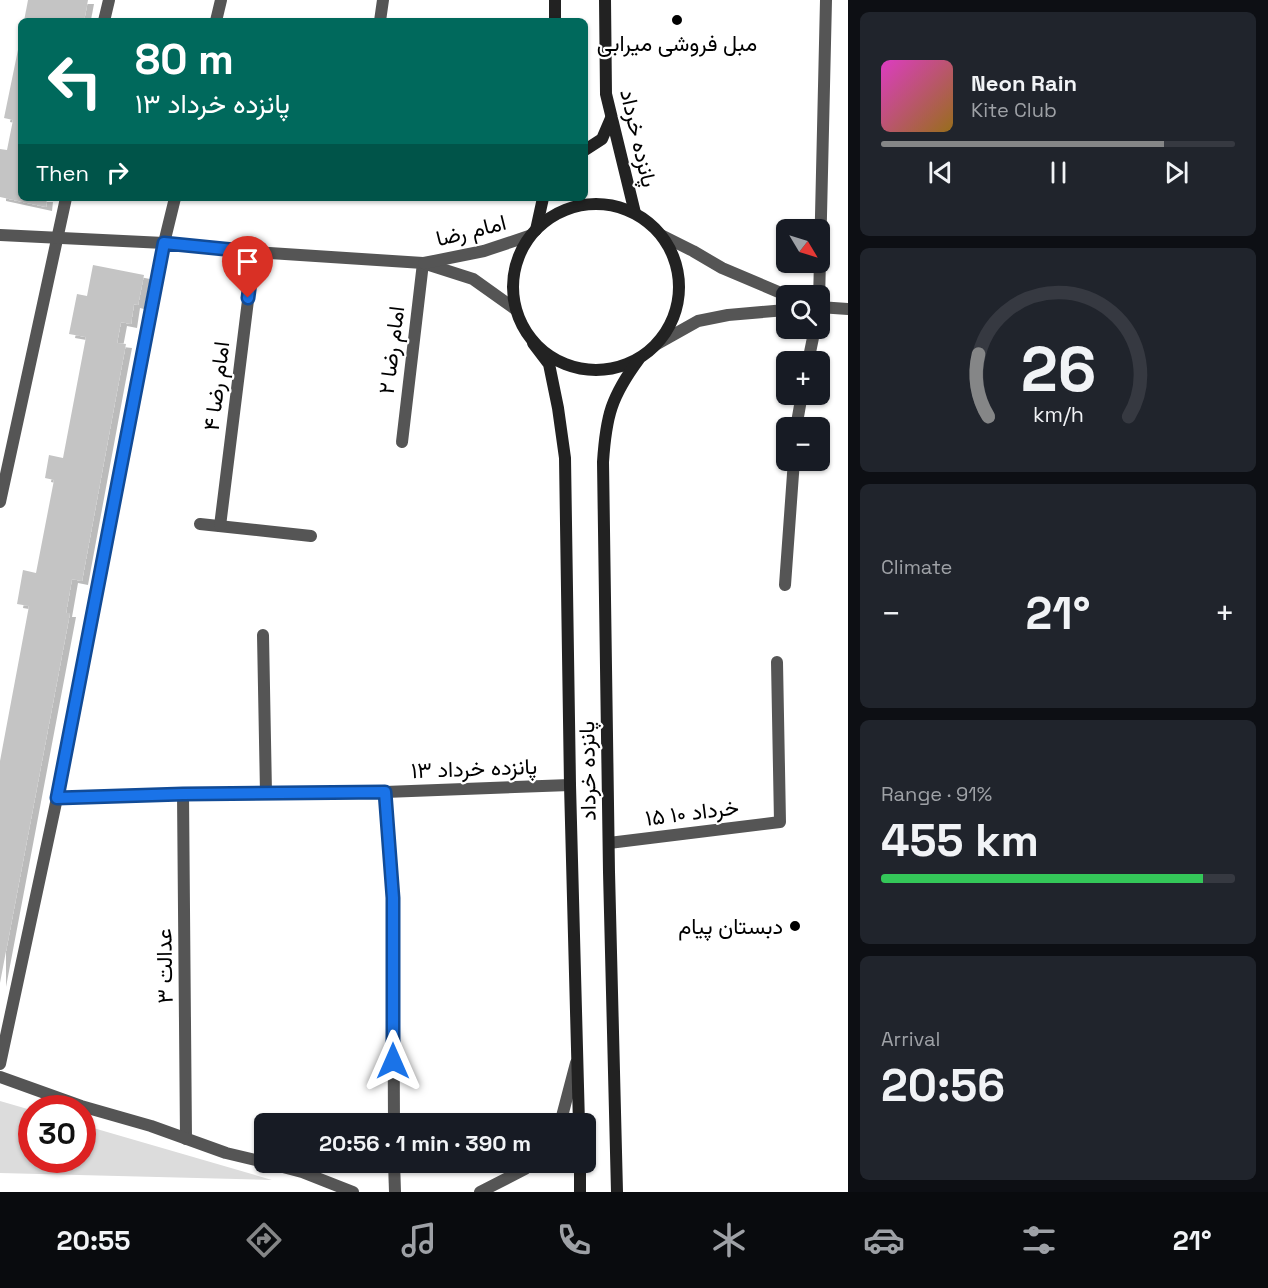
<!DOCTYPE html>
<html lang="en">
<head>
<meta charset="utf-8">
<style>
  :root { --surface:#171b24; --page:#20242c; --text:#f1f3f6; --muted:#9ea1a6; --line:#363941; --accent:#858687 }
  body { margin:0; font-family:"Space Grotesk",Vazirmatn,sans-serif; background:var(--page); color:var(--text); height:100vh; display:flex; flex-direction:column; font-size:22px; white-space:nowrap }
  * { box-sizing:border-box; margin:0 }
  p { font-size:20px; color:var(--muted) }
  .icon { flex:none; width:33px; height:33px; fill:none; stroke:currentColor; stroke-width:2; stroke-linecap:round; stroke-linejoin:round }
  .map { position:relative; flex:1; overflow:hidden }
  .sheet { display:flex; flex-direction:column; gap:12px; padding:12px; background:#0d0f14; width:420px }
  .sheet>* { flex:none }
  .hud { position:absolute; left:18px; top:18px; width:570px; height:183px; border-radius:9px; box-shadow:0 2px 4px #0004; background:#00695c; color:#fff; overflow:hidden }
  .needle { width:39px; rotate:128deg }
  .controls { position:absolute; left:776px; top:219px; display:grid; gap:12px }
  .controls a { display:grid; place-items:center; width:54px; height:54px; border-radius:9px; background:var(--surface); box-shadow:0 2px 4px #0004; font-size:30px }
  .speed { position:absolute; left:18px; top:1095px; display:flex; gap:12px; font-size:30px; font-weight:700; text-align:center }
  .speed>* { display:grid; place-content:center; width:78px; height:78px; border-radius:50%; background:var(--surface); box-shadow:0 2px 4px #0004; line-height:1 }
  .speed .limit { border:9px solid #d22; background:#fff; color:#111 }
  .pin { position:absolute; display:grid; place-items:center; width:51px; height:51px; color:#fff; margin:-62px -26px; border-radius:50% 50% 50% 0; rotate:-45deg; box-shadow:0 0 6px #0007 }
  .pin .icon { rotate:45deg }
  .me { position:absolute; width:66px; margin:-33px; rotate:0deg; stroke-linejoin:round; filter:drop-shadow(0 0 4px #0008) }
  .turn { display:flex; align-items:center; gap:21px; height:126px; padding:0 18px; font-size:27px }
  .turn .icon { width:78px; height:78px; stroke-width:2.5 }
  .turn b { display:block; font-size:42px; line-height:51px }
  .then { display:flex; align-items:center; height:57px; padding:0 18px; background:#0003; gap:12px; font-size:22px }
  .big { font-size:45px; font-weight:600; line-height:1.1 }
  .sheet .card { flex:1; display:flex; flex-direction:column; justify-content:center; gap:9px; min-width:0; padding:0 21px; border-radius:9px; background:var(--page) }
  .sheet .dial { align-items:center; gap:0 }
  .dial svg { height:156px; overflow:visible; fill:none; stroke:var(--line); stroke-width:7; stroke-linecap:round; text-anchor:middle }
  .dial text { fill:var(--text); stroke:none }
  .song { display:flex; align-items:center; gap:18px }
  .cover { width:72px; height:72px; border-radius:9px; background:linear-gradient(135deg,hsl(310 70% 55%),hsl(40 70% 35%)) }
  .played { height:6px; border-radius:3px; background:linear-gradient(90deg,var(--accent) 80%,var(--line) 80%) }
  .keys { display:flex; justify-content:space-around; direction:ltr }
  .heat { display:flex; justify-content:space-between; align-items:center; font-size:33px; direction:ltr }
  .charge { height:9px; border-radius:4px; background:linear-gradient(90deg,#34c759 91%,var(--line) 0) }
  .trip { position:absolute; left:254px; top:1113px; width:342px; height:60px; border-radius:9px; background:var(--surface); box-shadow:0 2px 4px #0004; font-weight:600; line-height:60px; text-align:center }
  .dock { display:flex; height:96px; justify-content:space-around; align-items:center; background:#090b0e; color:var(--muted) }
  .dock .icon { width:42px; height:42px }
  .dock .selected { color:var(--accent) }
  .dock b { font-size:27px; color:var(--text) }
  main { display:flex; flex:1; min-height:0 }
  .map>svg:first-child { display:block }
</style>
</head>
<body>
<main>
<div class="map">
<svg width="848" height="1192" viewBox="0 0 848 1192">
  <defs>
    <filter id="shadow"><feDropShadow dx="6" dy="4" stdDeviation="0" flood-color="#0004"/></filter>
  </defs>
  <rect width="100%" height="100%" fill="#fff"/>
  <polygon fill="#dcdcdc" points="0,1101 31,1110 32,1160 82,1160 83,1125 272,1180 0,1173"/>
  <g fill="#c4c4c4" filter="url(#shadow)">
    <polygon points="28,0 88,0 84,21 24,21"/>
    <polygon points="20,40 21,198 47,198 46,207 0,197 0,149 7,150 13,120 4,118"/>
    <polygon points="93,265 144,275 138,305 134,304 131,324 121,322 117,343 126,344 118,386 82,581 72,579 66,613 70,613 0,983 0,761 29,606 17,604 23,570 36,573 54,480 45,478 49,455 63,458 86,337 69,334 77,294 87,296"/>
  </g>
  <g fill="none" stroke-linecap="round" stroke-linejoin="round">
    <g stroke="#555" stroke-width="12">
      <polyline points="104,21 109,0"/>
      <polyline points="216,21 221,0"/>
      <polyline points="380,21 383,0"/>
      <polyline points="819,302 826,0"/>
      <polyline points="808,362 815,328"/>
      <polyline points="796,428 802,394"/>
      <polyline points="402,442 423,263"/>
      <polyline points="0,502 66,198"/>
      <polyline points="200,524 311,536"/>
      <polyline points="220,526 254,252"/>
      <polyline points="785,585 794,460"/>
      <polyline points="263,635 266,793"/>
      <polyline points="385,792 393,898 394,1124"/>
      <polyline points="183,794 186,1139"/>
      <polyline points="57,798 183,794 385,792 570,785"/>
      <polyline points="609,843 780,822 777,662"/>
      <polyline points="0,1064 57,798 164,243 175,198"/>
      <polyline points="0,1077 81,1106 151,1126 226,1153 264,1162"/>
      <polyline points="264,1162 302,1172 353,1192"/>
      <polyline points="394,1162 395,1192"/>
    </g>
    <g stroke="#555" stroke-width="12">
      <polyline points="0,235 164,243 254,252 423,263 473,279 515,309"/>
      <polyline points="663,236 693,251 722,268 788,296"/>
      <polyline points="424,263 484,251 529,236"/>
      <polyline points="819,307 848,309"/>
      <polyline points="657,344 698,321 728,315 786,310"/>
      <polyline points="560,1124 576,1063"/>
      <polyline points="480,1192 525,1169 530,1162"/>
    </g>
    <g stroke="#222" stroke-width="12">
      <polyline points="555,0 555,21"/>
      <polyline points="605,0 606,94 635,213"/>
      <polyline points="585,150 602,139 611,118"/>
      <circle cx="596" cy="287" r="83"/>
      <polyline points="536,230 543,198"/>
      <polyline points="533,343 549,364 558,408 565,458 570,785 579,1124"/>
      <polyline points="580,1162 580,1192"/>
      <path d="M617,1192L609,872L603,462C606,416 611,397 639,359"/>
    </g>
  </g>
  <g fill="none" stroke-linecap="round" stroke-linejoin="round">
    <defs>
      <polyline id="route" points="248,298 254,252 164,243 57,798 183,794 385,792 393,898 393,1061"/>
    </defs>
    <use href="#route" stroke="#114b97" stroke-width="15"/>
    <use href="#route" stroke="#1a73e8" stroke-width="10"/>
  </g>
  <g fill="#000" stroke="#fff" stroke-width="2">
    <circle cx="677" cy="20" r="6"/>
    <circle cx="795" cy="926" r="6"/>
  </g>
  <g text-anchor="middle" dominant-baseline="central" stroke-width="4.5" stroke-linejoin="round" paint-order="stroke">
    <g font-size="22" fill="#000" stroke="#fff">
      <text x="677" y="43">مبل فروشی میرابی</text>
      <text x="783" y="926" text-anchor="end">دبستان پیام</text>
    </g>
    <g font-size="22" fill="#000" stroke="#fff">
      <text transform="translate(639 138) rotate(77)">پانزده خرداد</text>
      <text transform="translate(471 230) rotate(-14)">امام رضا</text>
      <text transform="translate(391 350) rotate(-83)">امام رضا ۲</text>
      <text transform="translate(216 386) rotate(-83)">امام رضا ۴</text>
      <text transform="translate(474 768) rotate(-2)">پانزده خرداد ۱۳</text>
      <text transform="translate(587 771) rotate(-91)">پانزده خرداد</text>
      <text transform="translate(692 812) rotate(-7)">۱۵ خرداد ۱۰</text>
      <text transform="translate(164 966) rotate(-91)">عدالت ۳</text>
    </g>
  </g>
</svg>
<div class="controls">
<a><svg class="needle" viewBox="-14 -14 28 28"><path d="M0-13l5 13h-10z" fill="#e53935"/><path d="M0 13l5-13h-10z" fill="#9ea1a6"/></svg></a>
<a><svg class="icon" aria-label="search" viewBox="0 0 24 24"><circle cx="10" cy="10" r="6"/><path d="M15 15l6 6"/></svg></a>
<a>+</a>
<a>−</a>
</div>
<div class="speed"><div class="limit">30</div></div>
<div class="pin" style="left:248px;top:298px;background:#d93025"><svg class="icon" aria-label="arrive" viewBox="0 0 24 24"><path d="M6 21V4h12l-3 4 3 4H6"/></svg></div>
<svg class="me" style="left:393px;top:1061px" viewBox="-20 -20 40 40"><path d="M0-17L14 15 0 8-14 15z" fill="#1a73e8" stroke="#fff" stroke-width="4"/></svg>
<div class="trip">20:56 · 1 min · 390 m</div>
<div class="hud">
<div class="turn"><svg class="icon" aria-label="left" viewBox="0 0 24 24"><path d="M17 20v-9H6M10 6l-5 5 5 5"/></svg><div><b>80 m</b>پانزده خرداد ۱۳</div></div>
<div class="then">Then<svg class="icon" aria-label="right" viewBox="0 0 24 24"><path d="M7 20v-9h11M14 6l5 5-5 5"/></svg></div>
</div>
</div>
<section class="sheet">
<div class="card">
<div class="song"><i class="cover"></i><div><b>Neon Rain</b><p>Kite Club</p></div></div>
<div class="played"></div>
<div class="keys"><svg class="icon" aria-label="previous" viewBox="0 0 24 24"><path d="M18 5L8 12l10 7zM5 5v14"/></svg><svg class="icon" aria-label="pause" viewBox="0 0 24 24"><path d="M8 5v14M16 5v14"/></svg><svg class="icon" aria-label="next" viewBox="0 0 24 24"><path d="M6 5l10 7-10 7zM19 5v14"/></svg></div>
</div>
<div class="card dial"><svg viewBox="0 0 100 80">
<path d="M14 69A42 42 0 1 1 86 69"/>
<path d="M14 69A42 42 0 0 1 9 37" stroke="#858687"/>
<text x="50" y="56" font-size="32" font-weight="700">26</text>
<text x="50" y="72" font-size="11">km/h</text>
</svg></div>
<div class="card"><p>Climate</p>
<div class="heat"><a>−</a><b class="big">21°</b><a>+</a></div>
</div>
<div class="card"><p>Range · 91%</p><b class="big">455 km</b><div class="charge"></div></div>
<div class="card"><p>Arrival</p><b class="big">20:56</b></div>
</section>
</main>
<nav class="dock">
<b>20:55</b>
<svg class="icon selected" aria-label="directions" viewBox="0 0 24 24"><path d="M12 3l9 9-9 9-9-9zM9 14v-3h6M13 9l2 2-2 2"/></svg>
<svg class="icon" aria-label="music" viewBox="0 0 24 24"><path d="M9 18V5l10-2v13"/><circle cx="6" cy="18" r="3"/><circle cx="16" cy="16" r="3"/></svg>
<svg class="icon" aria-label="phone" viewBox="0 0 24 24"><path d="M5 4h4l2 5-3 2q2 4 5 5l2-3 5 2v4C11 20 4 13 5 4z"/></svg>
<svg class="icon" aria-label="climate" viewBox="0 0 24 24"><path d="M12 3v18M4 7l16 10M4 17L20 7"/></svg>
<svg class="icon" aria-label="car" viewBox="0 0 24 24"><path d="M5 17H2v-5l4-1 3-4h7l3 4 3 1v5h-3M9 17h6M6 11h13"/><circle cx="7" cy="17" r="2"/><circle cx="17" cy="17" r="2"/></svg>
<svg class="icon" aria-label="filters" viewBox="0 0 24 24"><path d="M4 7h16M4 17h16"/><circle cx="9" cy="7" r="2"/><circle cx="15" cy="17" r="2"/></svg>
<b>21°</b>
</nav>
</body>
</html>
